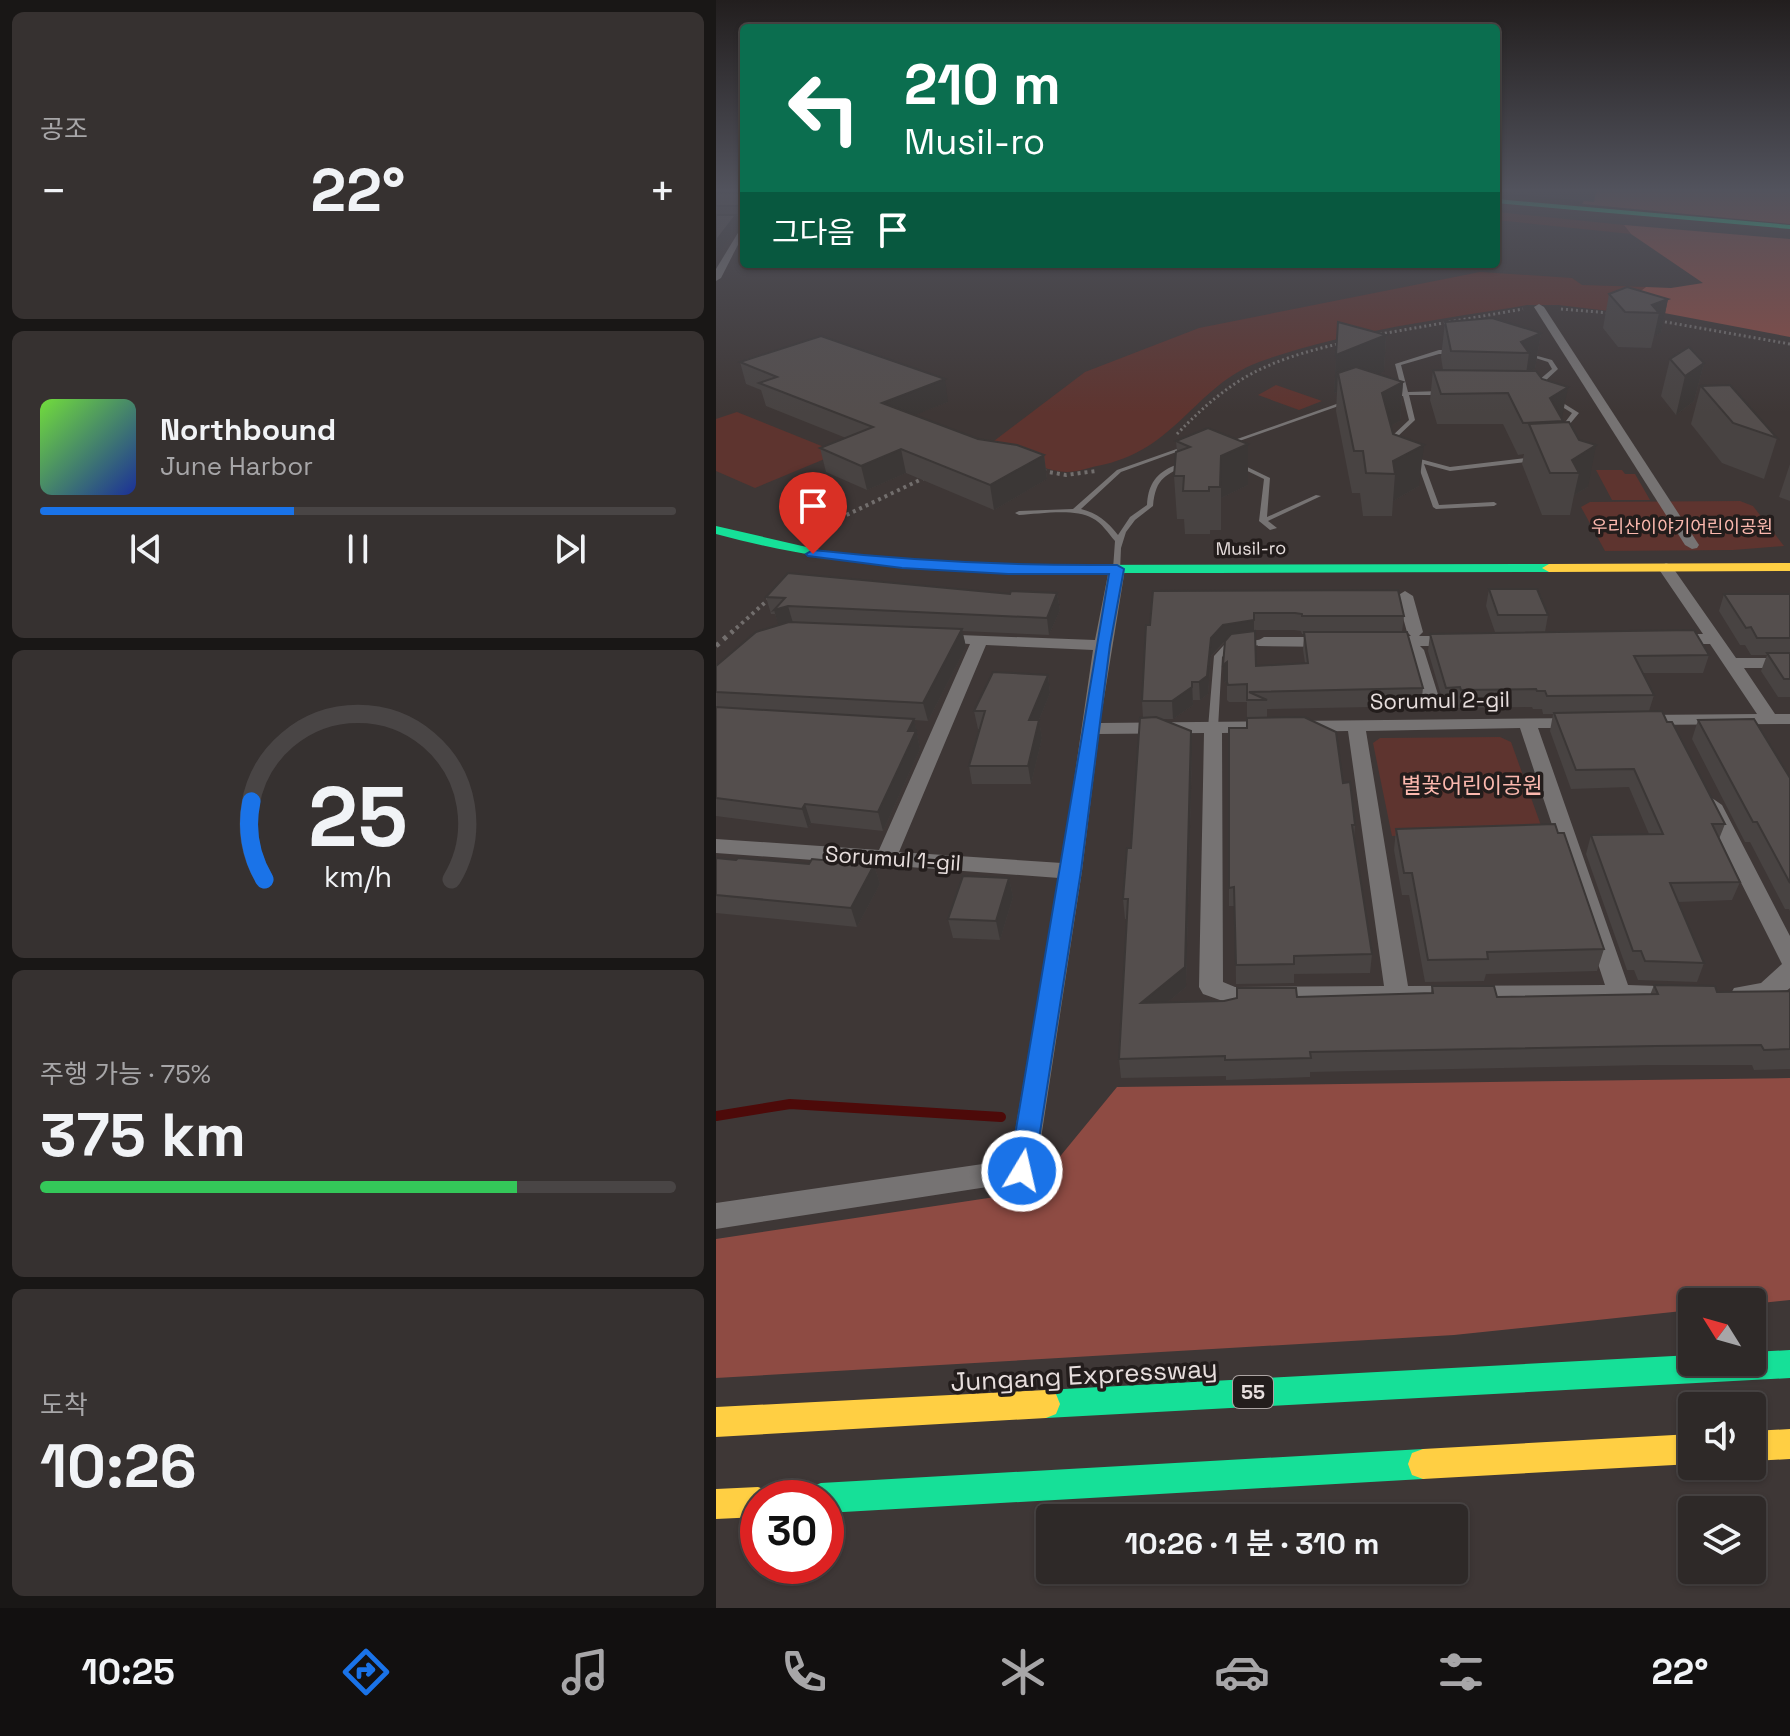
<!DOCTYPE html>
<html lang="ko">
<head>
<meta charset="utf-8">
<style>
  :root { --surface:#2e2928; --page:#363130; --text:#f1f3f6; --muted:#a7a6a8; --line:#494545; --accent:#1a73e8 }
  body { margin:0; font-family:"Space Grotesk","Noto Sans KR",sans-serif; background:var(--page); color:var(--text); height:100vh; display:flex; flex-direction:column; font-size:30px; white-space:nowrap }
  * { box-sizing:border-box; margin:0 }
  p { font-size:26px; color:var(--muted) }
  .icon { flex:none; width:44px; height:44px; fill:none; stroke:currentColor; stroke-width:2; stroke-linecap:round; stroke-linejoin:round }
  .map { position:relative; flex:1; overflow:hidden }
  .side { display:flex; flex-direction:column; gap:12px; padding:12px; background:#191716; width:716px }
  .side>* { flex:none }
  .top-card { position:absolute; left:24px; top:24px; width:760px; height:244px; border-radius:8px; box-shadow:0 2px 6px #0004,0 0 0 2px var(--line); background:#0b6e4f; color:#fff; overflow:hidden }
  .needle { width:52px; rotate:307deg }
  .buttons { position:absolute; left:962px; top:1288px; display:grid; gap:16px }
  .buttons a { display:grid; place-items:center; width:88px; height:88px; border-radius:8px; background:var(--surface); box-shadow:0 2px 6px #0004,0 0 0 2px var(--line); font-size:40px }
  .speed { position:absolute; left:24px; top:1480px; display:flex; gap:16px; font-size:40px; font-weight:700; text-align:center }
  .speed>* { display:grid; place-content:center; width:104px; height:104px; border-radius:50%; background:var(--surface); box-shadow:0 2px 6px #0004,0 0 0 2px var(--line); line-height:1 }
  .speed .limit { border:12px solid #d22; background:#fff; color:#111 }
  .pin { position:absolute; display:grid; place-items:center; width:68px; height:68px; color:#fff; margin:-82px -34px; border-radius:50% 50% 50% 0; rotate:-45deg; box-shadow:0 0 8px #0007 }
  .pin .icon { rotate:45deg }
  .me { position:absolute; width:88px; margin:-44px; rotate:9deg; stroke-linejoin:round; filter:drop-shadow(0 0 6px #0008) }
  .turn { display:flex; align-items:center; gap:28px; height:168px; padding:0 32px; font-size:36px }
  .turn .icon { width:104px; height:104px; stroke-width:2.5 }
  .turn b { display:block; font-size:56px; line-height:68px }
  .then { display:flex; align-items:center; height:76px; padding:0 32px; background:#0003; gap:16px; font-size:30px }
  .big { font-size:60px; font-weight:600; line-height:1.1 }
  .side .tile { flex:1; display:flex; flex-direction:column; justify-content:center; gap:12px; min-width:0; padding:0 28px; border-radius:12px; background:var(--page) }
  .side .dial { align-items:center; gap:0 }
  .dial svg { height:208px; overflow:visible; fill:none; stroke:var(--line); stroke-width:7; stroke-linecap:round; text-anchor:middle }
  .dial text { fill:var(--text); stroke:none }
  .song { display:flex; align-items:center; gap:24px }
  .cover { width:96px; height:96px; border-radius:12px; background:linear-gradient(135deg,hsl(100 70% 55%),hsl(230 70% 35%)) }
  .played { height:8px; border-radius:4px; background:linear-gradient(90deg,var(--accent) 40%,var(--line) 40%) }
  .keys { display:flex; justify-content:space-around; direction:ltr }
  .heat { display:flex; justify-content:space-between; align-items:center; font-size:44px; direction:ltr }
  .charge { height:12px; border-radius:6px; background:linear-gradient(90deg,#34c759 75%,var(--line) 0) }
  .trip { position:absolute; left:320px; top:1504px; width:432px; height:80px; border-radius:8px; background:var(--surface); box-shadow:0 2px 6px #0004,0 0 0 2px var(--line); font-weight:600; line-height:80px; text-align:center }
  .menu { display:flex; height:128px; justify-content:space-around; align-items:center; background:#121010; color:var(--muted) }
  .menu .icon { width:56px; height:56px }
  .menu .on { color:var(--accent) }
  .menu b { font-size:36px; color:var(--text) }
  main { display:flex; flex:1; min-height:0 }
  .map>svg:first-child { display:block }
</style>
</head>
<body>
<main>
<section class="side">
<div class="tile"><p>공조</p>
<div class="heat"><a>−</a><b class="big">22°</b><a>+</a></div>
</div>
<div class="tile">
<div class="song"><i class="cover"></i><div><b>Northbound</b><p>June Harbor</p></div></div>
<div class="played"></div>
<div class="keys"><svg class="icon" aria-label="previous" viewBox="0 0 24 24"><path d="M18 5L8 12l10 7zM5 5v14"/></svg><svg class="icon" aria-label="pause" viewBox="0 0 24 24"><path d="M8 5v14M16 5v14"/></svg><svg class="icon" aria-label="next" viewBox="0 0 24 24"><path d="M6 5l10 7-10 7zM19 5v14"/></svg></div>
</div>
<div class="tile dial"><svg viewBox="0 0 100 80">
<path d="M14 69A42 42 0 1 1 86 69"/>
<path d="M14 69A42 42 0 0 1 9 39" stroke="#1a73e8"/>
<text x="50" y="56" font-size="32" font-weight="700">25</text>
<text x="50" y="72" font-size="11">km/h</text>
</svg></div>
<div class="tile"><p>주행 가능 · 75%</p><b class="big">375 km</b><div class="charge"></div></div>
<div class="tile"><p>도착</p><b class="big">10:26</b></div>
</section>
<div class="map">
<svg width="1074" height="1608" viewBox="0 0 1074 1608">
  <rect width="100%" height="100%" fill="#3e3736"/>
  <g fill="#5e342f">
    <polygon points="780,212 908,225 915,234 780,220"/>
    <path d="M764,272L856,278L866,285L930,287L907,305L902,312L842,305H811C722,320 628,331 543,362C477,387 461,451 381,466C372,468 361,472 351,472C323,471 298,451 270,447L369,372L483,328Z"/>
    <polygon points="560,385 606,401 583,410 542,395"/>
    <polygon points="21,412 123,453 39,488 0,471 0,419"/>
    <polygon points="880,470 906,470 909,474 919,474 934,500 896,500"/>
    <polygon points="1024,501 1037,506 1068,546 1017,550 889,551 865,507 874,502"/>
    <polygon points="784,737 795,742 827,831 676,836 657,743 664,738"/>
  </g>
  <g fill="#8e4b43">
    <polygon points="876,188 1074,188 1074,224 866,204"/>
    <polygon points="908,225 1074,239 1074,337 906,305 930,287 955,288 987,283 915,234"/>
    <polygon points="1074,1078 1074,1300 1036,1304 976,1302 976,1310 738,1335 0,1378 0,1239 299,1194 337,1165 401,1087"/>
  </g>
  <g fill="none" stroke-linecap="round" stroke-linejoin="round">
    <polyline stroke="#4d0a09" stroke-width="10" points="0,1116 74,1104 285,1117"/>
    <g stroke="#726e6d" stroke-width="3" stroke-dasharray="2 3" stroke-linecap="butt">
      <polyline points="845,309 894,313"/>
      <polyline points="944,321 1074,344"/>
      <polyline points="659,335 807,309"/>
      <path d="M461,434C516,377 549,361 626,343"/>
    </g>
    <g stroke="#726e6d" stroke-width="4" stroke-dasharray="3 4" stroke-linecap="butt">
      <polyline points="327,471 350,475 380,471"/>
      <polyline points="99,530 210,477"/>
      <polyline points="15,633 55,597"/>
    </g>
    <polyline stroke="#726e6d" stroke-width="5" stroke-dasharray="4 6" stroke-linecap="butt" points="0,646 17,631"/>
    <g fill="#767373" fill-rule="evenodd">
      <polygon points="335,264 339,264 340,270 336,270"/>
      <polygon points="723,350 737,350 740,352 737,354 723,354 685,365 692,392 726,391 729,393 726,395 693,395 699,420 680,438 681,446 677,446 674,438 693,420 687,396 674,396 671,394 674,392 686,392 679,364"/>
      <polygon points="807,352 836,360 842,369 828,382 824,391 819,390 823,380 836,369 832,362 807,354"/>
      <polygon points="835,398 839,398 863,413 853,425 852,436 847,435 847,425 856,413 835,400"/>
      <polygon points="629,401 634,402 512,445 507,444"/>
      <path d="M472,445L477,446L405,472L365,509C381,513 391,521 402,535L414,517L431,505C432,487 438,475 455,467C462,464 466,462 473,463C450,476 440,476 437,506L419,520L410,532L405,548L404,571H401L397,569L399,541C392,533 386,523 376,518C359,508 323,514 303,515L299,513L303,511L357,509L401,470Z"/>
      <polygon points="693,456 734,467 819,457 822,459 819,461 734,471 708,464 723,505 778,502 781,504 778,506 720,509 717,507 701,462 691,459 690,458"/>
      <polygon points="517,462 521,462 554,478 551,517 600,495 605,496 552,521 561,528 554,530 543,521 548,479 517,464"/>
      <polygon points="548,639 551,640 551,644 514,649 506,657 502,728 500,730 494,730 492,728 498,656 508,645"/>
    </g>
    <g fill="#767373" fill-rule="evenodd">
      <polygon points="28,223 28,233 5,278 0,281 0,269"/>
      <polygon points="823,304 828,307 983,545 981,548 976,549 969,545 818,307"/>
      <polygon points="950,563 955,565 1020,658 1074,658 1074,668 1028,668 1059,714 1074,714 1074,724 920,725 917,721 920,717 926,715 1041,714 994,644 958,644 950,639 958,634 987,634 942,568"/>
      <path d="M401,564L409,569L384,723L868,718L871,722L862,728H822L912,985L970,987L974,994L970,1001L962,1003L518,1005L487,994L483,987L488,733L383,734L366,871L320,1171L316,1180L0,1229V1203L294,1160L343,878L0,853V839L163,850L254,644L217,642L215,638L217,634L379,640L393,569ZM270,645L377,650L346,863L183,852ZM804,728L889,985L692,986L650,731ZM632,731L668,986L519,987L507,982L506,733Z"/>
      <polygon points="689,591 697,596 707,632 703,636 738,636 746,641 738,646 704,646 708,650 725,704 722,708 710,708 707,704 692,650 696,646 666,646 658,641 666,636 695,636 691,632 681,596"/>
      <polygon points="548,637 614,637 622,642 614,647 542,646 540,642"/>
      <path d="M996,798L1006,805L1074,936V988C1059,1001 1037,1008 1018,1002L1014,995L1018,988L1045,983L1066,964L986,805Z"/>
    </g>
    <g fill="#16e098" fill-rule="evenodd">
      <polygon points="780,199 1074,225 1074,229 780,203"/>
      <path d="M0,526L108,551L218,562L328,565L833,564L840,568L833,572C704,572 574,573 445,573C290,573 151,575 0,534Z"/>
      <polygon points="1074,1350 1074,1378 330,1418 320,1414 316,1404 320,1394 330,1390 976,1355 976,1362 1036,1362 1036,1352"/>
      <polygon points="707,1449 718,1453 722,1464 718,1475 707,1479 110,1513 110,1498 90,1498 94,1487 105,1483"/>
    </g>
    <g fill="#ffcf43" fill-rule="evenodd">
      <polygon points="1074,563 1074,571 833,572 826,568 833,564"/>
      <polygon points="330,1390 340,1394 344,1404 340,1414 330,1418 0,1437 0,1407"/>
      <polygon points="1074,1429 1074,1459 1036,1461 1036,1431"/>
      <polygon points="976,1434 976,1464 707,1479 696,1475 692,1464 696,1453 707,1449"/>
      <polygon points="42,1487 53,1491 56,1498 42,1498 42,1517 0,1519 0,1489"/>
    </g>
  </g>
  <g fill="#484342" fill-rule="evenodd">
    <polygon points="0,188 28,188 28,216 21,216 23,225 0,256"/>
    <polygon points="780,188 881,188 878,202 780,192"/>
    <polygon points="893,294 952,299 945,333 938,336 935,348 902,347 887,328"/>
    <polygon points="622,322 670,335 668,372 662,374 687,382 684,421 674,426 677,434 703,486 677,501 676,516 647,516 644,493 636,493 620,411 621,392 618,393"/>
    <polygon points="729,322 825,333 819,369 815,371 846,418 845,418 872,487 858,495 854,515 826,515 806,464 808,454 802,455 787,424 721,424 714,400 717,370 727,370 725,357"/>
    <polygon points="954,359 988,363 978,401 960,415 945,396"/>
    <polygon points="24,362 232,402 198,415 262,439 328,455 331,479 278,510 190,473 151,490 110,472 104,448 130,438 50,406 45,390 30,384"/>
    <polygon points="985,386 1061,438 1048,479 1006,463 975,424"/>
    <polygon points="492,428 532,485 505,498 505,530 494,530 494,534 469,534 468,519 461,519 458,476 461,452 460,441"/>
    <polygon points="1074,464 1074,501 1063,497"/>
    <polygon points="773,589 832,615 829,632 779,632 770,606"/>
    <path d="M437,591L688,616L686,632L707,688L705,706L551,709V717L627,783L639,825L638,839L656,954L654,973L578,974V983L520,984L519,906H513V728H531V702H513L511,700V680L508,683L509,642L495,656L492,694L484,700H477V705L457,719H445L475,731L476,750L470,987L452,1002L715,993L716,986L781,997L934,995L938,985L1001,992H1074V1069L1038,1070L1036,1065H933L594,1072V1077L510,1080V1076L405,1078L403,1059L411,919H409L407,899L415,848L427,718L426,701ZM538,630H578L585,631L586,634H588L587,650L589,663L540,666Z"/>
    <polygon points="341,593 344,610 333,635 246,631 250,647 212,721 198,720 204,749 167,831 95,823 92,828 0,816 0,666 63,625 59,614 55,614 50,597"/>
    <polygon points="1008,594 1074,594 1074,697 1062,697 1045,671 1051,655 1035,655 1029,645 1024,645 1003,611"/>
    <polygon points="714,634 993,655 987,673 927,673 938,695 933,711 1009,824 1003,839 1024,882 1016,900 962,902 988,963 981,982 922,980 918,970 911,970 870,854 875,835 933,834 913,787 855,789 834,731 837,714 827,714 826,709 817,709 816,707 742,708 742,705 728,705 712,651"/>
    <polygon points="332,675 334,693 323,720 326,738 315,784 256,784 253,766 264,729 262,729 258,711"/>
    <polygon points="982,720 1074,778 1074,911 1073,909 1069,909 1034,842 1029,842 976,739"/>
    <polygon points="680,829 888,949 881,971 770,974 768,981 709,982 693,895 686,895 678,850"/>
    <polygon points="0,858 93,864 158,865 164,884 141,927 0,913"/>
    <polygon points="293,878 297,897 284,940 237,938 232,919"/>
  </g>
  <g fill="#3b3736">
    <polygon points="20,215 23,225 0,256 0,241"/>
    <polygon points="952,299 945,333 938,336 943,313 936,305"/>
    <polygon points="825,333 819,369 810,374 813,353 805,342"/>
    <polygon points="670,335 668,372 625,390 622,373 621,392 618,393 620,355"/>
    <polygon points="988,363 978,401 960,415 969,376"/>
    <polygon points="229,379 232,402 171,426 166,403"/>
    <polygon points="687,382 684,421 663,432 666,393"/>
    <polygon points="852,387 846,418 840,421 834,398"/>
    <polygon points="532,444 532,485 505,498 505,530 505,456"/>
    <polygon points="708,445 703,486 677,501 679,474 677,461"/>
    <polygon points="880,445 872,487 858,495 863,473 856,460"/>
    <polygon points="185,449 190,473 151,490 145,466"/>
    <polygon points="328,455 331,479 278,510 274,485"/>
    <polygon points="341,593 344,610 333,635 331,618"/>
    <polygon points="72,606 77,623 63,627 58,610"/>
    <polygon points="538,620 538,637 508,642 495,656 492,694 484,700 483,682 495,638 507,625"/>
    <polygon points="246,629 250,647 212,721 207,703"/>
    <polygon points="511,662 511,680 508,683 507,665"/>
    <polygon points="332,675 334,693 323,720 326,738 315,784 312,766 313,720"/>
    <polygon points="476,682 477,705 457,719 456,701"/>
    <polygon points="198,719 204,749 167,831 162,812 192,731"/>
    <polygon points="475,731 476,750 470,987 427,1023 425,1003"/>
    <polygon points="89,804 95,823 92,828 86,809"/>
    <polygon points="158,865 164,884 141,927 135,908"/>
    <polygon points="293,878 297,897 284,940 280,921"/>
  </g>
  <g fill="#544e4d" stroke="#3b3736" stroke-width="2">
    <polygon points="28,190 28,219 27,206 0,206 0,193 25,193"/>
    <polygon points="0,215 20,215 0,241"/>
    <polygon points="911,287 952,299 936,305 943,313 909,312 893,294"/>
    <polygon points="776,318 825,333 805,342 813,353 735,351 729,322"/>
    <polygon points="622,322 670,335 620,355"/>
    <polygon points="105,336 229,379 166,403 262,439 301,445 328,455 274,485 185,449 145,466 104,448 157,427 43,383 61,377 24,362"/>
    <polygon points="973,347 988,363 969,376 954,359"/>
    <polygon points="640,367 687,382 666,393 677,434 708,445 677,461 679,474 650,473 647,451 638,451 622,373"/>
    <polygon points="717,370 820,371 826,379 852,387 834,398 847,421 807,423 792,393 725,394"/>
    <polygon points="1014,385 1061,438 1017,423 985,386"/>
    <polygon points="853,422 863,440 880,445 856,460 863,473 834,473 813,424"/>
    <polygon points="492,428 532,444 505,456 504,487 493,487 493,491 467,491 468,476 458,476 460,452 474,447 460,441"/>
    <polygon points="72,573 294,594 295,591 341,593 331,618 72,606 58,610 69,598 50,597"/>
    <polygon points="773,589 821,589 832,615 782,615"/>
    <polygon points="682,590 688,616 586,616 586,614 579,613 538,613 538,620 507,625 495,638 491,676 483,682 476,682 476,687 456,701 426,701 430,625 434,625 437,591"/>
    <polygon points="1008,594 1074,594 1074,638 1041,638 1035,627 1030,628"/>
    <polygon points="73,622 246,629 207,703 0,692 0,666 40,632"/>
    <polygon points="978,630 993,655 918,656 938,695 831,696 829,691 821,691 820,689 745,690 744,687 730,688 714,634"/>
    <polygon points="539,631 540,666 592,663 588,632 691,632 707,688 533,692 551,700 531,700 531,684 512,685 511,682 511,662 507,665 509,641 515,634"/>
    <polygon points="1051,653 1074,653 1074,679 1068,679"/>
    <polygon points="277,672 332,675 313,720 323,720 312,766 253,766 269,711 258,711"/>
    <polygon points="0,707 198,719 192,731 200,731 162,812 89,804 86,809 0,798"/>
    <polygon points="946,711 951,722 956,722 1009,824 996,824 1024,882 954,883 988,963 929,961 925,951 917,951 875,835 947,834 918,769 860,770 838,713"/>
    <polygon points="440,717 475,731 469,967 425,1003 508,1001 521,998 521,988 580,988 581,997 717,993 716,986 778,986 781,997 942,994 938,985 999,986 1001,992 1074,991 1074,1049 1048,1050 1045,1045 940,1046 594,1052 595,1058 509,1060 509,1056 403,1059 412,899 407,899 411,848 415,848 424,718"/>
    <polygon points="588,717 620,732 627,783 634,782 639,825 636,825 656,954 578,956 578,964 520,965 518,887 513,888 513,728 531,728 531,718"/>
    <polygon points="1038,719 1074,778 1074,883 1041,822 1037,822 982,720"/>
    <polygon points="839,824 842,833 848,833 888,949 771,952 772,959 712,960 696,873 688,873 680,829"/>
    <polygon points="0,858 20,860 22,858 93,864 96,859 158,865 135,908 0,895"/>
    <polygon points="247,876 293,878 280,921 232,919"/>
  </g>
  <linearGradient id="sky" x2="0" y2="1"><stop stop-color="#221e1e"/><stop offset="0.46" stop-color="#52535d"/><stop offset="1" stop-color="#52535d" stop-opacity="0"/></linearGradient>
  <rect width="1074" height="413" fill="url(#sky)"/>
  <path fill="#1a73e8" stroke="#114b97" stroke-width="2" d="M97,550C198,561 298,566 401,565L408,569L394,645L365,871L318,1171L314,1179L306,1182L297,1179L293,1171L393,574H292L186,568L92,556L90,554Z"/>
  <g text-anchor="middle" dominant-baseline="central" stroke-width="7" stroke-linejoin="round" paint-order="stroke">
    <g font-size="18" fill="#fbb8ae" stroke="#231d1c">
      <text x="966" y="526">우리산이야기어린이공원</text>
    </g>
    <g font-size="18" fill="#e7dedd" stroke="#231d1c">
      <text transform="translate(535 548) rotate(-1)">Musil-ro</text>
    </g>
    <rect fill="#231d1c" stroke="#aca4a3" stroke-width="2" x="517" y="1376" width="40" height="32" rx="6"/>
    <g font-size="20" font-weight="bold" fill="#e7dedd">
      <text x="537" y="1392">55</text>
    </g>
    <g font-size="22" fill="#e7dedd" stroke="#231d1c">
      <text transform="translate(724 700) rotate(-1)">Sorumul 2-gil</text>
      <text transform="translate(177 858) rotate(4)">Sorumul 1-gil</text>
    </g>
    <g font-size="22" fill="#fbb8ae" stroke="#231d1c">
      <text x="756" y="785">별꽃어린이공원</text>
    </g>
    <g font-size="26" fill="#e7dedd" stroke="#231d1c">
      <text transform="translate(368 1375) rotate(-3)">Jungang Expressway</text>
    </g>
  </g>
</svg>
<div class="buttons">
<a><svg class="needle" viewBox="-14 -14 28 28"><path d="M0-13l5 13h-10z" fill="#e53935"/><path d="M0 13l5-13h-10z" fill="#a7a6a8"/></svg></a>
<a><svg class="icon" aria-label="sound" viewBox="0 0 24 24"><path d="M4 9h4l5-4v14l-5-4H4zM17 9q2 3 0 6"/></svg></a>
<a><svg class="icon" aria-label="layers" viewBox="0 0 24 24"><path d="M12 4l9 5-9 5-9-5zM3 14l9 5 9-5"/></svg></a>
</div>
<div class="speed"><div class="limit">30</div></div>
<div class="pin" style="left:97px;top:554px;background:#d93025"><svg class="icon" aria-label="arrive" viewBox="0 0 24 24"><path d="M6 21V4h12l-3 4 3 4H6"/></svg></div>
<svg class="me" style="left:306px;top:1171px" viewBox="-20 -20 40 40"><circle r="17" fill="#1a73e8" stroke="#fff" stroke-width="3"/><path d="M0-11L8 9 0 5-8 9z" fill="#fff"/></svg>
<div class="trip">10:26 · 1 분 · 310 m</div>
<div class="top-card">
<div class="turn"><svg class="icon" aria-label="left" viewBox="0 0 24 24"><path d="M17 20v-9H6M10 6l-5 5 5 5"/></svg><div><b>210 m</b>Musil-ro</div></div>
<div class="then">그다음<svg class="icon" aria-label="arrive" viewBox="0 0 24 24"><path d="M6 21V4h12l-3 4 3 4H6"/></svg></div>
</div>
</div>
</main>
<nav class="menu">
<b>10:25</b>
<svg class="icon on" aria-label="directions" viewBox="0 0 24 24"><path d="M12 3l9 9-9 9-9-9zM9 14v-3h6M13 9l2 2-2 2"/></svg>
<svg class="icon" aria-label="music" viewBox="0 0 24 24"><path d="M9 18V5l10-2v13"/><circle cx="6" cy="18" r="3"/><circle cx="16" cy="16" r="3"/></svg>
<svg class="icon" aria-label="phone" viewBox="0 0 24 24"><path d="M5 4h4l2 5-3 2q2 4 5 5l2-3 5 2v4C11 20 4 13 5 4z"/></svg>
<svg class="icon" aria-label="climate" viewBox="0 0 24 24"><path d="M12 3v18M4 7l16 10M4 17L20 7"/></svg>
<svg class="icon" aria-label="car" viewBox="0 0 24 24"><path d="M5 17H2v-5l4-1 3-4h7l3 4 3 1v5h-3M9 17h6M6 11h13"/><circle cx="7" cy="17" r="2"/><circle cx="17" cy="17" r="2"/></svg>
<svg class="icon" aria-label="filters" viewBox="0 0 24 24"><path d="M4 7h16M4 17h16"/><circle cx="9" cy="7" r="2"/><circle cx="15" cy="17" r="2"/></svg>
<b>22°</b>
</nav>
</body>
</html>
